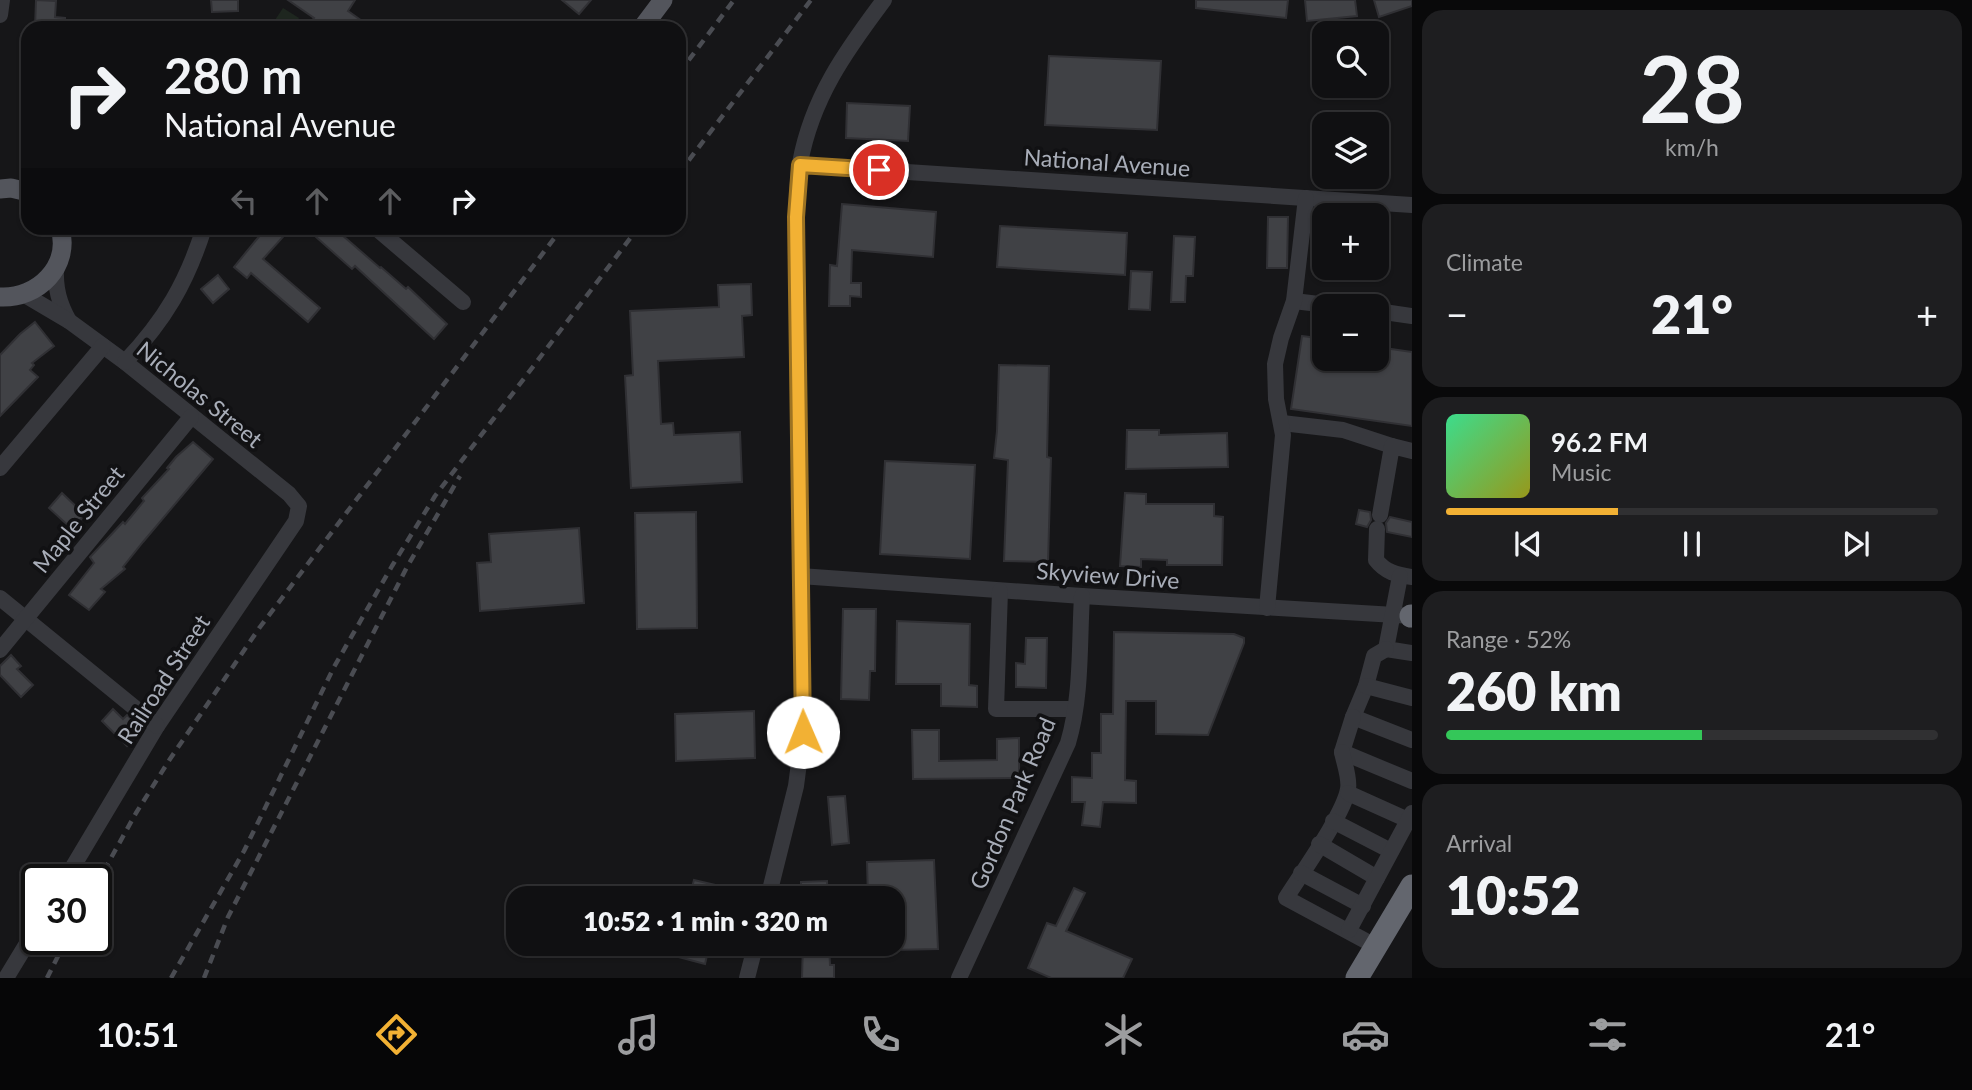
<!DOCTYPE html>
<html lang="en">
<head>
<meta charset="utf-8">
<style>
  :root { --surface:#101012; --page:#1e1e20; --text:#f1f3f6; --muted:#9c9d9f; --line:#303032; --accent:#f2b134 }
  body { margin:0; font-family:Lato,sans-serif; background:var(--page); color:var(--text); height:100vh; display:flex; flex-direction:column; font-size:26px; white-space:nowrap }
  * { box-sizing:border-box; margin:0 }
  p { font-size:23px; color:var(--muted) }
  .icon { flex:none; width:38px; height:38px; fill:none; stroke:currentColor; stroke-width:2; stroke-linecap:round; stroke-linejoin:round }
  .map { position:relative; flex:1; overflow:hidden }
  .side { display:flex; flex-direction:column; gap:10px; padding:10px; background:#09090a; width:560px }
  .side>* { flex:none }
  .hud { position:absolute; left:21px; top:21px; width:665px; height:214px; border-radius:21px; box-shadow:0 2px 5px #0004,0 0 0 2px var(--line); background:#101012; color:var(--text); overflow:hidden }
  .controls { position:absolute; left:1312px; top:21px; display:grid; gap:14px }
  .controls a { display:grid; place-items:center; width:77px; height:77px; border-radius:14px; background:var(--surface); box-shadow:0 2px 5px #0004,0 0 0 2px var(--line); font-size:35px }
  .speed { position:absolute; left:21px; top:864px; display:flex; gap:14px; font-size:35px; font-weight:700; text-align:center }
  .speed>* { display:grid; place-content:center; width:91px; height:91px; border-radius:50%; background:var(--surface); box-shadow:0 2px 5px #0004,0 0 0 2px var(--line); line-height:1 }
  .speed .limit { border:4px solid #111; border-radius:10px; background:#fff; color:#111 }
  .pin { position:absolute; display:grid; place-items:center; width:60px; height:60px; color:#fff; margin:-30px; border:4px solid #fff; border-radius:50%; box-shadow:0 2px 7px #0007 }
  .me { position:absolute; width:77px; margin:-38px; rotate:359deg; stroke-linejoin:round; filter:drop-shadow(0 0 5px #0008) }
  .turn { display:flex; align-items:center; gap:24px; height:147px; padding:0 28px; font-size:32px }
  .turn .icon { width:91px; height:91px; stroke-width:2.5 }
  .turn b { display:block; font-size:49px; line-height:60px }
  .lanes { display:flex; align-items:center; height:66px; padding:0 28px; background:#0003; justify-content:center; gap:35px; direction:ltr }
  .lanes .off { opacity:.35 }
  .big { font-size:52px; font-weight:800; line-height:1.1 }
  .side .tile { flex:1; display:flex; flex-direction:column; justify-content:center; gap:10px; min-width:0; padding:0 24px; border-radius:21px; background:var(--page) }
  .side .dial { align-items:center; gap:0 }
  .dial b { font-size:91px; line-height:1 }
  .song { display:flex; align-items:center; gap:21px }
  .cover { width:84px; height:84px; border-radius:10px; background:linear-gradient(135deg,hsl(150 70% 55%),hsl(60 70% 35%)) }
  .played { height:7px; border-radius:4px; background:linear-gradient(90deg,var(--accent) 35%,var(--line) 35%) }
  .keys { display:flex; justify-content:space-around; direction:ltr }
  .heat { display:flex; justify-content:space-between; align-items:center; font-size:38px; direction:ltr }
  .charge { height:10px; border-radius:5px; background:linear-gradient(90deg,#34c759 52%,var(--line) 0) }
  .trip { position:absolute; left:506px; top:886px; width:399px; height:70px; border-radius:21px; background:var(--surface); box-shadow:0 2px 5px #0004,0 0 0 2px var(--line); font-weight:800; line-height:70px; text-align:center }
  .tabs { display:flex; height:112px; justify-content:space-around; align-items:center; background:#060607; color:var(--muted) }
  .tabs .icon { width:49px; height:49px }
  .tabs .current { color:var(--accent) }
  .tabs b { font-size:32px; color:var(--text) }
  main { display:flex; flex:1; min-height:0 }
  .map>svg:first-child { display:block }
</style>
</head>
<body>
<main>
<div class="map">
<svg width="1412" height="978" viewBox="0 0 1412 978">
  <rect width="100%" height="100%" fill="#161618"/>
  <polygon fill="#1e261f" points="283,8 299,18 292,28 274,28 271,26"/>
  <g fill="#404145" stroke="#303034" stroke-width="2">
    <polygon points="36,0 56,1 55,17 65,18 65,28 35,28"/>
    <polygon points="211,0 238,0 238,11 212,12"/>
    <polygon points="288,0 355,0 348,11 372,28 306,28 314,18"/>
    <polygon points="562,0 591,0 579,14"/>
    <polygon points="1196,0 1288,0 1286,18 1196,8"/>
    <polygon points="1305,0 1355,0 1357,16 1307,21"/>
    <polygon points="1374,0 1412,0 1412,6 1379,17"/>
    <polygon points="1049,56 1161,61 1157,130 1045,125"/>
    <polygon points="847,103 910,106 908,141 846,138"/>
    <polygon points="842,204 936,212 933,257 852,250 851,283 861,283 861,297 850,296 850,306 829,306 830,265 837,266"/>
    <polygon points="1268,217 1288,217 1287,268 1267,268"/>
    <polygon points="1000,226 1127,233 1125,275 997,267"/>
    <polygon points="266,228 291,228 263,259 320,308 308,322 251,273 247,278 234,267"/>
    <polygon points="306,228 334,228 380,268 381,267 406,289 408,287 447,324 434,339 355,266 352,269"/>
    <polygon points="1174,236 1195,237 1193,276 1186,276 1185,302 1171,302"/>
    <polygon points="1131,271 1152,272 1150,310 1129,309"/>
    <polygon points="218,275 229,289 213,303 201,289"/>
    <polygon points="751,284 752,315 742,316 744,357 658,361 661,424 673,423 674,435 740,432 742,482 631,488 625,376 633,375 630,311 719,307 718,285"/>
    <polygon points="35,322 54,346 32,363 34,365 30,370 38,377 0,416 0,355 20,334"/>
    <polygon points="1302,336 1325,339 1325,359 1377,359 1377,347 1412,352 1412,426 1291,409"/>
    <polygon points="999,365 1049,366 1047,457 1051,458 1048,562 1004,561 1008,460 994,458 997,431"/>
    <polygon points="1127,430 1159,430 1159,435 1227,433 1228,467 1126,469"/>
    <polygon points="193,442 213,459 143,542 123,567 125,569 101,589 105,592 89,610 69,595 94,563 90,557 123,522 125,524 144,501 142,498 169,469 167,468 176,457"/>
    <polygon points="885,461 975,465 970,559 880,554"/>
    <polygon points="62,493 85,515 72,529 49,508"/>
    <polygon points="1125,493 1146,494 1146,504 1214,504 1214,516 1223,517 1222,565 1167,565 1167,560 1141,559 1141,567 1120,566"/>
    <polygon points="1359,510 1370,512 1371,520 1367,527 1356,524"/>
    <polygon points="696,512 697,628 637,629 635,513"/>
    <polygon points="1390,517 1412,522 1412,537 1387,532 1386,523"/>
    <polygon points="579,528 584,603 480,611 477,563 491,562 489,534"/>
    <polygon points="843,609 876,609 875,671 870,671 869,700 841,699"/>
    <polygon points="897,621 970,624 969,685 977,686 977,707 941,706 941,684 896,684"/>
    <polygon points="1114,632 1234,634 1244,638 1244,643 1208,735 1156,734 1156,701 1126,701 1125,780 1136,781 1136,803 1103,802 1100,827 1082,825 1085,802 1072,802 1072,777 1092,778 1092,753 1101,753 1101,714 1113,714"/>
    <polygon points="1026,638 1047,638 1046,688 1016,687 1016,663 1025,664"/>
    <polygon points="11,655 21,666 17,669 33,685 21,697 0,675 0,666"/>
    <polygon points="113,709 123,719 127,715 143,729 127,746 102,721"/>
    <polygon points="754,711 755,758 676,761 675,714"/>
    <polygon points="912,730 939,730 939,761 997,760 997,739 1019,738 1019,778 913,779"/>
    <polygon points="845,796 849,843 832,845 828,797"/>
    <polygon points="934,860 938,949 892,950 892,898 868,898 867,862"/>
    <polygon points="694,880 724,887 722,898 689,898"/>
    <polygon points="827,881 828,898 801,898 801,882"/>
    <polygon points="1074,888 1085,893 1066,931 1132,959 1123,978 1051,978 1028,968 1047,923 1056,926"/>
    <polygon points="674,943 710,943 705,964 671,955"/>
    <polygon points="803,943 829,943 830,965 834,965 834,978 802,978"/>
  </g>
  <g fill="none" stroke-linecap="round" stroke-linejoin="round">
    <g stroke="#37383d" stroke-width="16">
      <polyline points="0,15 2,0"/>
      <polyline points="800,165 1412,205"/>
      <polyline points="376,228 463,302"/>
      <path d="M56,267C55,288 59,303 69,321"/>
      <polyline points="25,295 69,321 125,362 289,494 299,506 296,521 157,726 65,880"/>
      <polyline points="1294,301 1335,306"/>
      <polyline points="1377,311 1412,316"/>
      <path d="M125,362C165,320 187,282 204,228"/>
      <polyline points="1282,423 1343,430 1392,446"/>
      <polyline points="0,468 103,346"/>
      <polyline points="1380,515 1392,446 1412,451"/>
      <path d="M1377,529L1376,560C1385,572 1397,575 1412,577"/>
      <polyline points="800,576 1082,596 1412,616"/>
      <polyline points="1400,576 1386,649 1412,653"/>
      <polyline points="1000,591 996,709 1075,709"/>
      <polyline points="0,598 157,726"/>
      <polyline points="1267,608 1283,435 1276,399 1275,364 1281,338 1294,301 1306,198"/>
      <polyline points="1386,649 1374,656 1366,686 1353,717 1412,740"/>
      <polyline points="0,650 191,417"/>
      <polyline points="1366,686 1412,698"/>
      <polyline points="1353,717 1342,752 1412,781"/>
      <path d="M1342,752C1344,763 1350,778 1348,789C1344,814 1301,874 1286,898L1377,947"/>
      <polyline points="1348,793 1408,820"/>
      <polyline points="1333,821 1391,851"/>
      <polyline points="1319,844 1377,878"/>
      <polyline points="1301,873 1363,906"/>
      <path d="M768,898L796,786L803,732L796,217C797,199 797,181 800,163C812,98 845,52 884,0"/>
      <polyline points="1349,930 1412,813"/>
      <polyline points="6,978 37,927"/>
      <polyline points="747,978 756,943"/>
      <path d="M959,978L1068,743C1082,696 1079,645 1082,596"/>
    </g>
    <g stroke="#53555c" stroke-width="19">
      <polyline points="642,28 663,0"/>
      <polyline points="0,189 11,188 28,192"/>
      <path d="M0,297C38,299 71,266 60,228"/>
    </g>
    <g stroke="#63666e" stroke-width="23">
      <polyline points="1411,616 1412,616"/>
      <polyline points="1357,978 1412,886"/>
    </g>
    <g stroke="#4a4c52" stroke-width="4.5" stroke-dasharray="9 7" stroke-linecap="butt">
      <polyline points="679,73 734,0"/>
      <polyline points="679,173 811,0"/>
      <polyline points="96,885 136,813 170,759 260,627 562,228"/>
      <polyline points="47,978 66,940"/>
      <polyline points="171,978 244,851 334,667 392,566 435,496 638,228"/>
      <polyline points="204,978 228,917 407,567 460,476"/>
    </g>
  </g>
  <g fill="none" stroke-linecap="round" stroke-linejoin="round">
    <defs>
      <polyline id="route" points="803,732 796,217 800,165 879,170"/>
    </defs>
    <use href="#route" stroke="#9d7322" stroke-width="18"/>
    <use href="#route" stroke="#f2b134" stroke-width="12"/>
  </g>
  <g text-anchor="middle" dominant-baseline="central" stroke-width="7" stroke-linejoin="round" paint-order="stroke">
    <g font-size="23" fill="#a8adb8" stroke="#111113">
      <text transform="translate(1107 162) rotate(4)">National Avenue</text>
      <text transform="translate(200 394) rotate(39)">Nicholas Street</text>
      <text transform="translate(78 519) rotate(-51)">Maple Street</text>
      <text transform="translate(1108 575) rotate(4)">Skyview Drive</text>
      <text transform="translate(163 679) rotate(-57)">Railroad Street</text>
      <text transform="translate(1012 803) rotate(-67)">Gordon Park Road</text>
    </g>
  </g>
</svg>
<div class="controls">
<a><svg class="icon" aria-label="search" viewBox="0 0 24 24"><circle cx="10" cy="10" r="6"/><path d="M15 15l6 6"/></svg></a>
<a><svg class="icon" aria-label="layers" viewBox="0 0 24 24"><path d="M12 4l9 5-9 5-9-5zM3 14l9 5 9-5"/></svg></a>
<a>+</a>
<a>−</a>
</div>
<div class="speed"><div class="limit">30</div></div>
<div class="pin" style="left:879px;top:170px;background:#d93025"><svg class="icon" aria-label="arrive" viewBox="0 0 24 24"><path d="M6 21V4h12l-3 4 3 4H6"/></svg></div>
<svg class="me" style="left:803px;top:732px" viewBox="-20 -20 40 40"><circle r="19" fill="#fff"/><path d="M0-13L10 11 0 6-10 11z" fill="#f2b134"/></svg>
<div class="trip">10:52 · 1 min · 320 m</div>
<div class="hud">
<div class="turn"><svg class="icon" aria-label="right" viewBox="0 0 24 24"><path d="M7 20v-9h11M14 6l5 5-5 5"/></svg><div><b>280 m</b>National Avenue</div></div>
<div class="lanes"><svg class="icon off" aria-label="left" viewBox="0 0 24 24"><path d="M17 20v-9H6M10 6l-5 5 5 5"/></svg><svg class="icon off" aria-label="ahead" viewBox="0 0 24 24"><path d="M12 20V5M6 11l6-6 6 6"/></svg><svg class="icon off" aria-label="ahead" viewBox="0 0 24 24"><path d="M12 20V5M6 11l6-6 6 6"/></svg><svg class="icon" aria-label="right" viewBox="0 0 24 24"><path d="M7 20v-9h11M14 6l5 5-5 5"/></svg></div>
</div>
</div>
<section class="side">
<div class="tile dial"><b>28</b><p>km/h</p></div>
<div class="tile"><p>Climate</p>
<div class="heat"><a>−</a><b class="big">21°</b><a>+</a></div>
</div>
<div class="tile">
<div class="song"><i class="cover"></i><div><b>96.2 FM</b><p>Music</p></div></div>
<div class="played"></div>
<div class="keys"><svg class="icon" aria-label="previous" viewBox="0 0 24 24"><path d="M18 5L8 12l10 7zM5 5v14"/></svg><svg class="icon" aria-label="pause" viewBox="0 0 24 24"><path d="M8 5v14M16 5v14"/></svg><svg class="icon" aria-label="next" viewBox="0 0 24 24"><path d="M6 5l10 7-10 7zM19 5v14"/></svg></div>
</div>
<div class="tile"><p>Range · 52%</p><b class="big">260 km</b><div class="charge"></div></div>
<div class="tile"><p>Arrival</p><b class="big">10:52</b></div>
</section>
</main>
<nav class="tabs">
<b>10:51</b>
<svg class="icon current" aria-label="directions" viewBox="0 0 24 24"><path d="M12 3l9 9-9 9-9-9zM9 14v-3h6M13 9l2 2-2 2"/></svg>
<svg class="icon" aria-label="music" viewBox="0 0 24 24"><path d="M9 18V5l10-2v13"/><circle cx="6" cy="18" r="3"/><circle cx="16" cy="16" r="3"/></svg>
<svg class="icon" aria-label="phone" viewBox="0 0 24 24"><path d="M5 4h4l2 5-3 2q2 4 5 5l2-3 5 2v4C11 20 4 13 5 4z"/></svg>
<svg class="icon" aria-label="climate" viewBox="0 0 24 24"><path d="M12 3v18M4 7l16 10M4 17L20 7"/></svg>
<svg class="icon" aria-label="car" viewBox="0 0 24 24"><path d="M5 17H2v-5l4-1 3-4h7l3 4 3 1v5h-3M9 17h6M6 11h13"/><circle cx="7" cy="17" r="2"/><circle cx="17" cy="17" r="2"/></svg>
<svg class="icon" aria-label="filters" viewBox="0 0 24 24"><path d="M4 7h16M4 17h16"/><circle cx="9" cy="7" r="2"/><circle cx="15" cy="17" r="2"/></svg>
<b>21°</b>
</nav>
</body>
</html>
